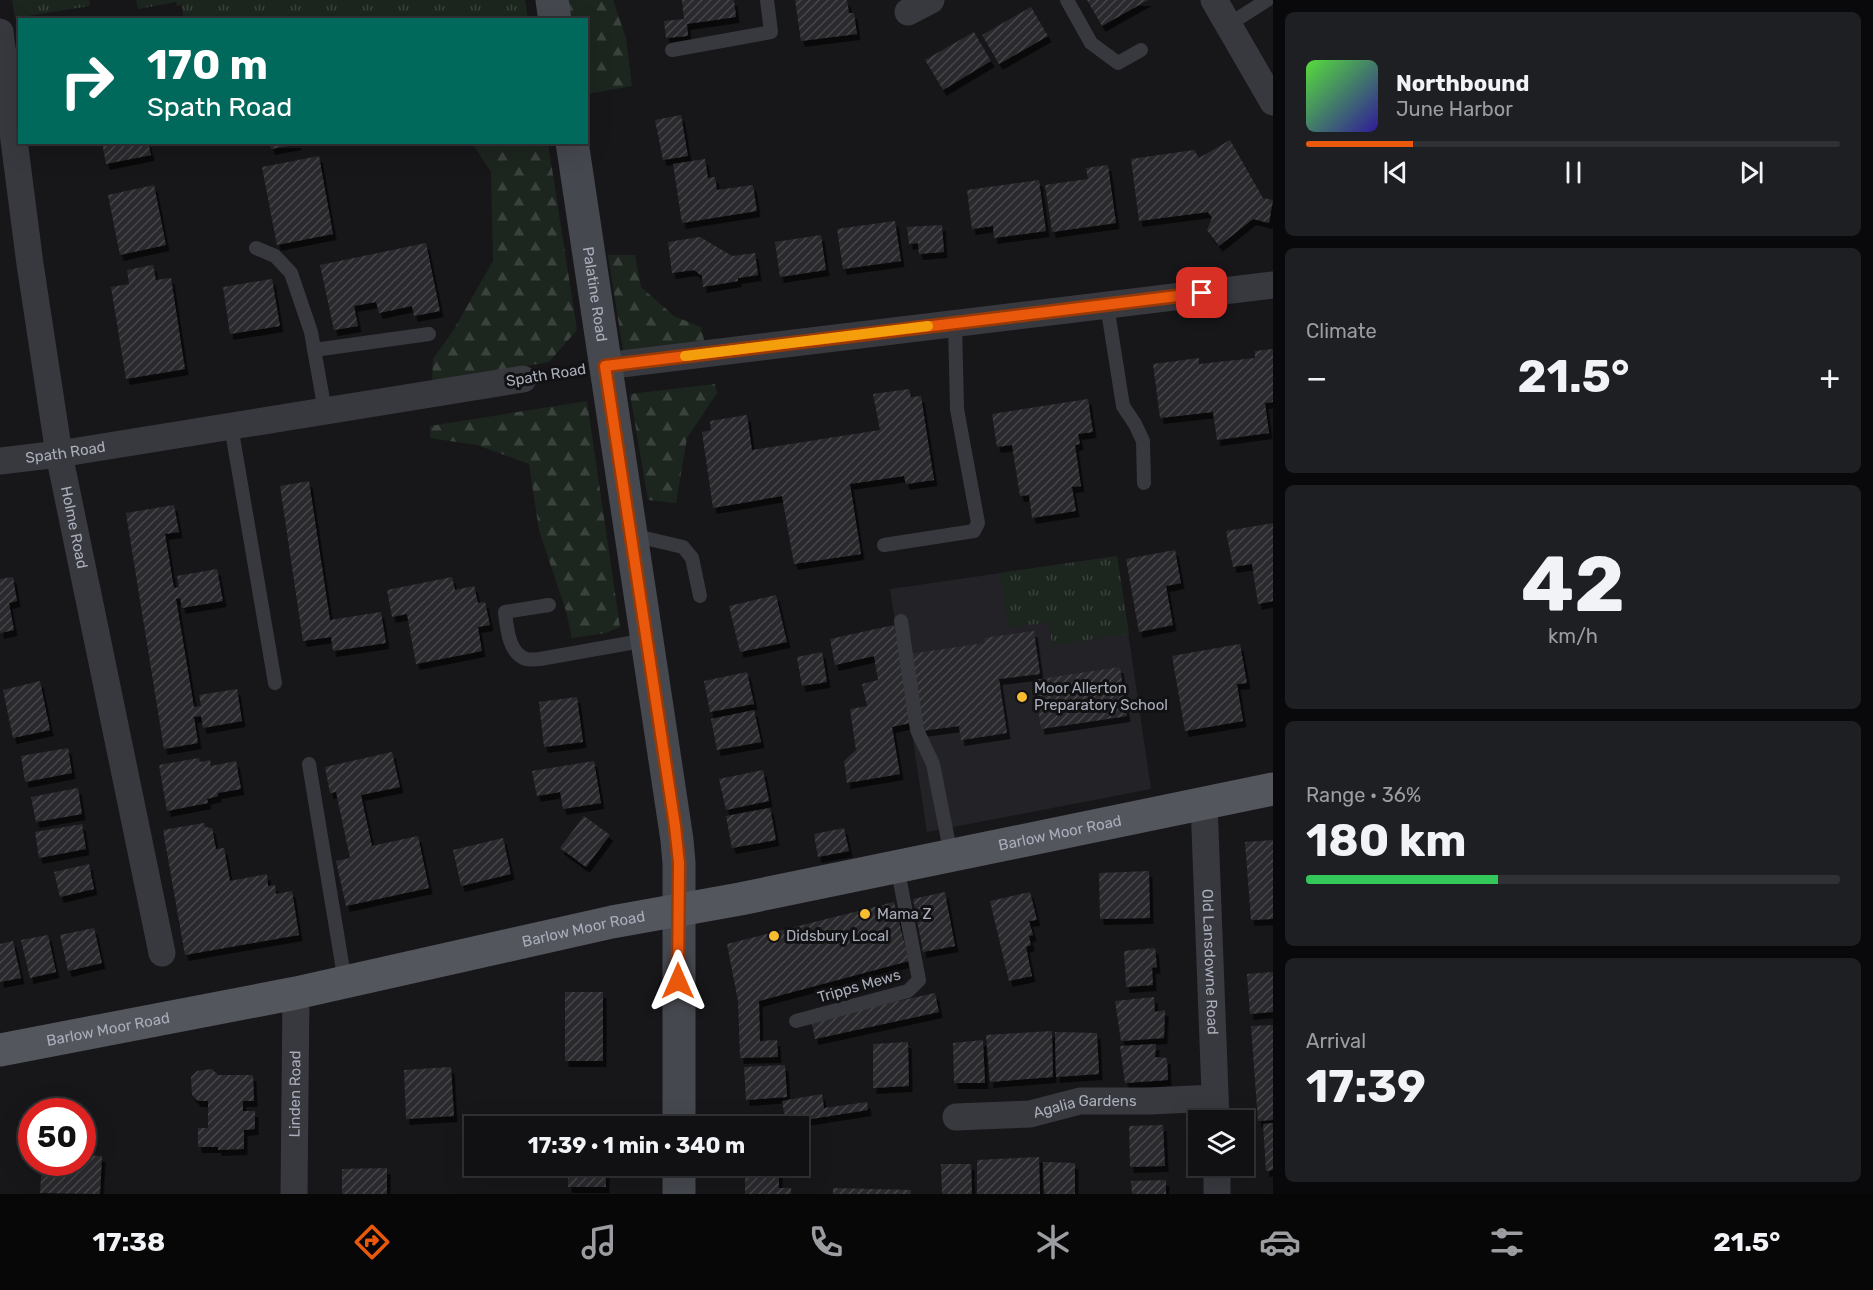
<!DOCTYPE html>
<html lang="en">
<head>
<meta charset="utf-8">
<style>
  :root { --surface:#111114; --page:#1e1f22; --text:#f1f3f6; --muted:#9c9da0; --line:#303134; --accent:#ea580c }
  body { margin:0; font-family:Rubik,sans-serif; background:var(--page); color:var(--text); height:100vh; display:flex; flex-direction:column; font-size:22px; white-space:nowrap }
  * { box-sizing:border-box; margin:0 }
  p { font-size:20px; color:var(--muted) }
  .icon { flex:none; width:33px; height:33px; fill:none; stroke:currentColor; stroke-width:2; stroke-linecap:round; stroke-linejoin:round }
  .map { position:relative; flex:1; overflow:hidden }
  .side { display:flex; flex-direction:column; gap:12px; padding:12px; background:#09090b; width:600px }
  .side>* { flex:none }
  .guide { position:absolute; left:18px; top:18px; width:570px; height:126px; border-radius:0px; box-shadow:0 6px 24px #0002,0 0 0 2px var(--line); background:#00695c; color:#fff; overflow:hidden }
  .fabs { position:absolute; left:1188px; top:1110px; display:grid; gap:12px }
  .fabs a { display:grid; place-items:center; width:66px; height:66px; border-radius:0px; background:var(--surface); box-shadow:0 6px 24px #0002,0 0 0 2px var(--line); font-size:30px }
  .speed { position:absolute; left:18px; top:1098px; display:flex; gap:12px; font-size:30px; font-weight:700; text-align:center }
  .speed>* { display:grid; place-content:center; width:78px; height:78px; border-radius:50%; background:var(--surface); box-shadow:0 6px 24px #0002,0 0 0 2px var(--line); line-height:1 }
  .speed .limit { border:9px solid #d22; background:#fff; color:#111 }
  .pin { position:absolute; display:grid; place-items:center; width:51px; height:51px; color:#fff; margin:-26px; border-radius:12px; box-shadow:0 3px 9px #0006 }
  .me { position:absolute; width:66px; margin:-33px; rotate:0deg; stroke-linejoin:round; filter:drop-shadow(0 0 4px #0008) }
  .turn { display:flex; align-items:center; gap:21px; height:126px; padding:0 30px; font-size:27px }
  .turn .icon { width:78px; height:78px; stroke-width:2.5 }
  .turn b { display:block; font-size:42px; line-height:51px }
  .big { font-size:45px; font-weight:700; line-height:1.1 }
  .side .card { flex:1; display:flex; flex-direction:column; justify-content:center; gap:9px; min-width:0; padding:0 21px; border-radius:9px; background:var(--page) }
  .side .dial { align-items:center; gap:0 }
  .dial b { font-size:78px; line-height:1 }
  .song { display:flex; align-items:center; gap:18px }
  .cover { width:72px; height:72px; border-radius:9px; background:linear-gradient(135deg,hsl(110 70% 55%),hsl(250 70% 35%)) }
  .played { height:6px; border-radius:3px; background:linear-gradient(90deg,var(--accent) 20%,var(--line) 20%) }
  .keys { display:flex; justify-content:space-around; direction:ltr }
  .heat { display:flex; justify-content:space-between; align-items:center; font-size:33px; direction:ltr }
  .charge { height:9px; border-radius:4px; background:linear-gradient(90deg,#34c759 36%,var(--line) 0) }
  .trip { position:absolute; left:464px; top:1116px; width:345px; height:60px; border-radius:0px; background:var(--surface); box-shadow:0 6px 24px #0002,0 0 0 2px var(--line); font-weight:700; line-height:60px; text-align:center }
  .dock { display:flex; height:96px; justify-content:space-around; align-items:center; background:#070708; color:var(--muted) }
  .dock .icon { width:42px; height:42px }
  .dock .on { color:var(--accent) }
  .dock b { font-size:27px; color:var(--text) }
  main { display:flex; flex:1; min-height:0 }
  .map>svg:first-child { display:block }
</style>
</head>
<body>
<main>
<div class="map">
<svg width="1273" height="1194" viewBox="0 0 1273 1194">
  <defs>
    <pattern id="forest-firs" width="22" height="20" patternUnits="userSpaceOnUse" patternTransform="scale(1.5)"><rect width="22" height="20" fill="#1d251f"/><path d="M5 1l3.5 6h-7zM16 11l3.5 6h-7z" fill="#3b423d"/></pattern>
    <pattern id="park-tufts" width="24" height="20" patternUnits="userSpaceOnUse" patternTransform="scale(1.5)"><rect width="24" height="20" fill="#1d251f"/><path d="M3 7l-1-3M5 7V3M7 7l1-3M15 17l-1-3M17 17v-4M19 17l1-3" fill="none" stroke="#3b423d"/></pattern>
    <pattern id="building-hatch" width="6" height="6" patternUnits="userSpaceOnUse" patternTransform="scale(1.5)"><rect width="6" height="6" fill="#2a2a2e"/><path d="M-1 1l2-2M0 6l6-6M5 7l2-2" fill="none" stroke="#46464a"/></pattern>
    <filter id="shadow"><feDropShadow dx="3.5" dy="6" stdDeviation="0" flood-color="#0009"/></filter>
  </defs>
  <rect width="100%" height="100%" fill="#17171a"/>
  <polygon fill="#232327" points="1117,556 1151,789 927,832 890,589"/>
  <g fill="url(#forest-firs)">
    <polygon points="568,0 613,0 626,38 632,86 587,94 586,20 571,19"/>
    <polygon points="472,143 548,143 577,330 549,362 432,382 433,359 453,331 493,261 491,172"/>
    <polygon points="608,255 635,255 641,287 674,316 701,327 705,344 624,356"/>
    <polygon points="715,384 717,393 687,438 676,503 648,500 630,394"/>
    <polygon points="587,401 620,627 606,633 572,638 566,611 539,530 529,464 477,445 430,438 430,426"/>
  </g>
  <g fill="url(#park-tufts)">
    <polygon points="12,0 89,0 90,6 15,18"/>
    <polygon points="136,0 525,0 528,19 184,19 181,5 177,6 176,2 138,9"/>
    <polygon points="1117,556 1129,634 1052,645 1049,622 1008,628 1000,573"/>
  </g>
  <g fill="url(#building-hatch)" filter="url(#shadow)">
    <polygon points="682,0 734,0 736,17 687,24 688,36 666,38 664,21 684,19"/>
    <polygon points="795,0 847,0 849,13 854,13 857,34 801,41"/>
    <polygon points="1087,0 1148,0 1102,26"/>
    <polygon points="1031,7 1048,36 999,64 982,35"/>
    <polygon points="974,32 991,61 943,90 925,60"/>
    <polygon points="681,115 688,156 663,160 655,120"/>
    <polygon points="1230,140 1263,198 1273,200 1269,223 1253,219 1219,246 1207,230 1212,218 1208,212 1139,221 1131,159 1194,150 1199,158"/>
    <polygon points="102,142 148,142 151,155 106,164"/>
    <polygon points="270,142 298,142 298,144 271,149"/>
    <polygon points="319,156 333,234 277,245 262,167"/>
    <polygon points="705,159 708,178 715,177 717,190 753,185 757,211 682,223 673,164"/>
    <polygon points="1108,165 1116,223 1052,232 1045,185 1088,179 1086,168"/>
    <polygon points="1039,180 1046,231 994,238 993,226 972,229 967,190"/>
    <polygon points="154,185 166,245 120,255 108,195"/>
    <polygon points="895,221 901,261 843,269 837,229"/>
    <polygon points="942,225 944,252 919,254 918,243 909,244 907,227"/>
    <polygon points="821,235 826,270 780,277 775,242"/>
    <polygon points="700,237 732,256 755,253 758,275 738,278 738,281 703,287 702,276 694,270 672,273 668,242"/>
    <polygon points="426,243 440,311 414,316 412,306 379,313 376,302 354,306 358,326 334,330 320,265"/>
    <polygon points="153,265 156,280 171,278 185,369 126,379 111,287 129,284 127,270"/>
    <polygon points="272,279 280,326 230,334 223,287"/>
    <polygon points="1273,349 1273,402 1265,403 1269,433 1217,440 1213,412 1160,418 1153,364 1199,358 1199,364 1255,358 1255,351"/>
    <polygon points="909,389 911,397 921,396 934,480 906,484 904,476 850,484 861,554 794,564 782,496 713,508 702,432 711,430 710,421 747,415 752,450 880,430 873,394"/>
    <polygon points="1088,399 1093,432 1078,434 1080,444 1075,445 1081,486 1072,487 1076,511 1032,518 1029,495 1020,496 1012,445 997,447 992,414"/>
    <polygon points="309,481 330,620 381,612 386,643 333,651 331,637 303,641 280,486"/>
    <polygon points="174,505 179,532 165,534 174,588 179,587 177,576 217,569 223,601 182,608 180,598 176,599 194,707 201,706 199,695 237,689 242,721 203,728 201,716 194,717 198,743 164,749 126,513"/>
    <polygon points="1273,523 1273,601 1258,604 1252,564 1233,567 1226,531"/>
    <polygon points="1175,550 1181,583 1166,586 1173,625 1139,632 1126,559"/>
    <polygon points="13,577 17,601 9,603 14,630 0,633 0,579"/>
    <polygon points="452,577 455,590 474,586 478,603 485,602 490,625 478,627 482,651 416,664 407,614 392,617 387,590"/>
    <polygon points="776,595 787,642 740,652 729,606"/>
    <polygon points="894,625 915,722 892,727 900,774 847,783 844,761 856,750 850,709 867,706 862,684 878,680 874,656 835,665 830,639"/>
    <polygon points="1034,631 1040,674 999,679 1007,733 961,740 959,726 921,731 910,654 985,643 984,638"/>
    <polygon points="1240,644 1247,683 1237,684 1243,721 1185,731 1172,656"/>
    <polygon points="822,652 827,682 802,686 797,657"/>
    <polygon points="1120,667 1127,716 1041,729 1034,680"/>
    <polygon points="747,672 754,704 710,712 704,681"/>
    <polygon points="40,681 50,730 13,738 3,690"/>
    <polygon points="577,697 583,742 544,747 539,702"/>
    <polygon points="754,710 761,742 717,750 711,719"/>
    <polygon points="68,748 72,773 25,782 21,756"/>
    <polygon points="392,752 400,787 361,795 372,846 418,836 429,888 346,906 336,861 350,858 336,792 330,793 325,767"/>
    <polygon points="199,758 200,762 210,760 211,766 236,761 241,789 218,793 218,796 207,799 208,803 167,811 159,765"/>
    <polygon points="594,761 601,803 563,809 560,792 537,796 532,771"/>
    <polygon points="763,770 769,801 726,810 719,779"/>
    <polygon points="78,788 82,814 36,822 31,797"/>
    <polygon points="770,808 776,840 732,848 726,816"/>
    <polygon points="584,816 610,835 586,867 560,848"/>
    <polygon points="204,823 205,827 212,828 216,849 224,848 230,881 267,874 268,886 275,885 276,894 292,891 299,935 185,955 163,830"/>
    <polygon points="82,824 86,849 39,858 35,832"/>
    <polygon points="844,828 849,851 818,857 814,834"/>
    <polygon points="503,838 511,874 461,886 453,850"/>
    <polygon points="1273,840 1273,919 1251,920 1245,842"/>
    <polygon points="89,864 94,889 60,897 54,872"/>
    <polygon points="1149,871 1150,918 1100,919 1099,873"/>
    <polygon points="945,892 955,946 923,952 913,899"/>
    <polygon points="1030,892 1037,920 1029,921 1033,935 1029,936 1031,945 1026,947 1032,976 1009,981 990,901"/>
    <polygon points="894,902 909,961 759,1001 760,1041 777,1040 778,1057 740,1058 738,1001 727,944"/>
    <polygon points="94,928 102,963 68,971 60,935"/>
    <polygon points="48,935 56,972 30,978 21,940"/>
    <polygon points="13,941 21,978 0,982 0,944"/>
    <polygon points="1155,948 1157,967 1152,968 1153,985 1126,987 1124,951"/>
    <polygon points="1273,972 1273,1012 1250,1014 1247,974"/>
    <rect x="565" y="992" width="38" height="69"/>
    <polygon points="935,993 939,1012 815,1039 811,1020"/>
    <polygon points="1154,997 1155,1012 1165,1010 1164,1038 1121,1041 1115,1001"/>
    <polygon points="1273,1025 1273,1120 1258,1121 1251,1026"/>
    <polygon points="1052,1031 1053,1077 990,1082 986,1035"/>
    <polygon points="1055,1032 1097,1033 1099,1074 1056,1077"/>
    <polygon points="983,1040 985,1083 954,1083 953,1043"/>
    <polygon points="908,1042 909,1086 873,1088 873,1044"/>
    <polygon points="1156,1044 1155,1057 1167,1058 1168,1080 1125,1083 1120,1046"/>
    <polygon points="785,1065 787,1097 746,1100 744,1067"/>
    <polygon points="451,1067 454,1116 406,1119 404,1070"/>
    <polygon points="212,1069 218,1075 253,1075 254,1101 243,1101 243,1111 255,1111 255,1129 244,1130 244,1149 218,1150 218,1147 198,1147 198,1128 208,1128 208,1101 198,1101 192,1095 191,1077 197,1071"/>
    <polygon points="822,1094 824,1108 867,1102 868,1110 786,1123 782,1101"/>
    <polygon points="607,1118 607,1126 569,1126 569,1119"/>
    <polygon points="1273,1123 1273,1170 1266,1171 1263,1124"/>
    <polygon points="1163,1125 1165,1166 1130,1167 1129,1126"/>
    <polygon points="82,1155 102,1156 100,1194 40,1193 42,1162 82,1162"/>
    <polygon points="1039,1157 1040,1194 977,1194 977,1160"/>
    <polygon points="1043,1162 1075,1163 1075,1194 1044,1194"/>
    <polygon points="941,1164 971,1164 972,1194 942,1194"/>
    <rect x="568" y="1166" width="38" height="21"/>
    <polygon points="745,1166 793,1166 793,1169 779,1170 779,1188 791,1188 791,1194 745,1194"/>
    <polygon points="387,1168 387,1194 342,1194 342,1169"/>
    <polygon points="1166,1180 1166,1194 1132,1194 1131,1181"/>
    <polygon points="833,1188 911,1190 911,1194 833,1194"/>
  </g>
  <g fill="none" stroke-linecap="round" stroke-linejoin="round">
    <polyline stroke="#3e4046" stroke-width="4" stroke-dasharray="3 4.5" stroke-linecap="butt" points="546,375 580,370"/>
    <g stroke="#38393f" stroke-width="14">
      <polyline points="1067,0 1091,43 1118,63 1141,50"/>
      <polyline points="1228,25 1267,0"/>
      <polyline points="672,50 771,32 767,0"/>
      <polyline points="256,248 275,256 291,273 311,332 325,411"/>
      <polyline points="1107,305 1123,406 1135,424 1143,441 1144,483"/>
      <polyline points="314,350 429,334"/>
      <polyline points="231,426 275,683"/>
      <polyline points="632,535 683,547 692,558 700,596"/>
      <polyline points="884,545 974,531 978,523 957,409 955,323"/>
      <path d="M549,605L505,612C507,627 508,653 526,659C529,660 536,659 540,659L647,640"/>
      <polyline points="901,621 917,730 933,764 951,855"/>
      <polyline points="309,764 345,982"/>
      <polyline points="796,1021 908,991 919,980 897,866"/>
    </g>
    <g stroke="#38393f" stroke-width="27">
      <polyline points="1214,0 1273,102"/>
      <polyline points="908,12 931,0"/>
      <path id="s1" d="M0,32L30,264L59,454L162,953"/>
      <polyline points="605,366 1273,285"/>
      <path id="s2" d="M0,461L59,454L523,379"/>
      <path id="s3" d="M1204,803L1216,1120"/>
      <path id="s4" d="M956,1117L1030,1114L1080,1101H1150L1215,1098"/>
      <polyline points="1217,1166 1217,1194"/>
      <path id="s5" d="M294,1194L296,993"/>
    </g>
    <g stroke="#46484f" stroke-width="33">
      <polyline points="552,0 555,20"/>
      <path id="s6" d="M572,142L677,840L679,863V1126"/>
      <polyline points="679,1166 679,1194"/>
    </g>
    <path stroke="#54565e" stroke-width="33" id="s7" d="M0,1050L296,993L612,922L740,899L1273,789"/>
  </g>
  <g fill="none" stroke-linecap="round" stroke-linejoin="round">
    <defs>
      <polyline id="route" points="678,981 679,863 675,826 605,366 1202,293"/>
    </defs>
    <use href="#route" stroke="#983908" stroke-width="15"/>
    <use href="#route" stroke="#ea580c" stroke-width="10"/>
    <polyline stroke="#f59e0b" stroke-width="10" points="685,356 928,326"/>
  </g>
  <g fill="#f8bc31" stroke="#121215" stroke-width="2">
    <circle cx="1022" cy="697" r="6"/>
    <circle cx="865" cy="914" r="6"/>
    <circle cx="774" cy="936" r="6"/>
  </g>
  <g text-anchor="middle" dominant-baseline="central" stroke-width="6" stroke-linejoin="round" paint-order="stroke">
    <g font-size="15" fill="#a9aeba" stroke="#121215">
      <text stroke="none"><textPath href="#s6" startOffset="154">Palatine Road</textPath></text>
      <text transform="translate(546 375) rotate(-9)">Spath Road</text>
      <text stroke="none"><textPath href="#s2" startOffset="66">Spath Road</textPath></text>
      <text stroke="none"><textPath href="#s1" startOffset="501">Holme Road</textPath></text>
      <text stroke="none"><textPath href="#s7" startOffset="1082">Barlow Moor Road</textPath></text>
      <text stroke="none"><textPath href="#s7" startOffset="596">Barlow Moor Road</textPath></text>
      <text stroke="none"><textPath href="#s3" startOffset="159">Old Lansdowne Road</textPath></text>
      <text transform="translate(859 986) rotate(-16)">Tripps Mews</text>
      <text stroke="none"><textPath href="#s7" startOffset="110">Barlow Moor Road</textPath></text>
      <text stroke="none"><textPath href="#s5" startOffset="100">Linden Road</textPath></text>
      <text stroke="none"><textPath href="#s4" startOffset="130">Agalia Gardens</textPath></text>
    </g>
    <g font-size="15" fill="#a9aeba" stroke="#121215" text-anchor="start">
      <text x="1034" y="688">Moor Allerton<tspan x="1034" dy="17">Preparatory School</tspan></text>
      <text x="877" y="914">Mama Z</text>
      <text x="786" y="936">Didsbury Local</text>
    </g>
  </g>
</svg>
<div class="fabs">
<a><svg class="icon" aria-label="layers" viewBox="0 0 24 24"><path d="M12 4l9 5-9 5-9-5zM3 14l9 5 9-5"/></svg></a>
</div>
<div class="speed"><div class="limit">50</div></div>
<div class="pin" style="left:1202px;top:293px;background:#d93025"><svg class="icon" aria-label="arrive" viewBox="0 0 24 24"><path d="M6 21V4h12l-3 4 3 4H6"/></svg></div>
<svg class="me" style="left:678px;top:981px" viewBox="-20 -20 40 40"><path d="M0-17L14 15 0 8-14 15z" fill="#ea580c" stroke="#fff" stroke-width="4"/></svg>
<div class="trip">17:39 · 1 min · 340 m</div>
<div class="guide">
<div class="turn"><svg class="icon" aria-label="right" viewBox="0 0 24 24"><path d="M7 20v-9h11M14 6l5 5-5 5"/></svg><div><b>170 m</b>Spath Road</div></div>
</div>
</div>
<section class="side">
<div class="card">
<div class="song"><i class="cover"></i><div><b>Northbound</b><p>June Harbor</p></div></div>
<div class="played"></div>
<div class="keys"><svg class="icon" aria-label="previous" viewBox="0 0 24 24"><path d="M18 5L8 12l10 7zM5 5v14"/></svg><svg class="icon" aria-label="pause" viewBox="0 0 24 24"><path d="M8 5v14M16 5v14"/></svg><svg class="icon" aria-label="next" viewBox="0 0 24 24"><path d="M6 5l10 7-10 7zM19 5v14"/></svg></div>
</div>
<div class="card"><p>Climate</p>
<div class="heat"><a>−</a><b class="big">21.5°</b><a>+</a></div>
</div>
<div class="card dial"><b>42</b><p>km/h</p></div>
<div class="card"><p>Range · 36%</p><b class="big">180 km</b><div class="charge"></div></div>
<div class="card"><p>Arrival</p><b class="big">17:39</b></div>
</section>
</main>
<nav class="dock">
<b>17:38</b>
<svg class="icon on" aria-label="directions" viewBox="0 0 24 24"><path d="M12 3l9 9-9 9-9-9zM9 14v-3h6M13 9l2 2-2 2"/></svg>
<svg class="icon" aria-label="music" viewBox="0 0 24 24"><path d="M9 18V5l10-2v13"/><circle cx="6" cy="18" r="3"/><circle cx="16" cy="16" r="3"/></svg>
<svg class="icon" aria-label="phone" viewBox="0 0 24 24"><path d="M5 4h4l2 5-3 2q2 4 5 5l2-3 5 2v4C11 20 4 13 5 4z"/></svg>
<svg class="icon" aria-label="climate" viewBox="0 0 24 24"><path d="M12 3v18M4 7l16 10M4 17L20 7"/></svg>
<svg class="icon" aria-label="car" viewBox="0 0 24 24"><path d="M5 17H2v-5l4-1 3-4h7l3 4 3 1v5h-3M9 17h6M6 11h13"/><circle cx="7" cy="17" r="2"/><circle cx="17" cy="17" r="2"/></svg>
<svg class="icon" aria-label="filters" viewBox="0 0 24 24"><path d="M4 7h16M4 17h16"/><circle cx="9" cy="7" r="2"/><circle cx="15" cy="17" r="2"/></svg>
<b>21.5°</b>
</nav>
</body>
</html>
